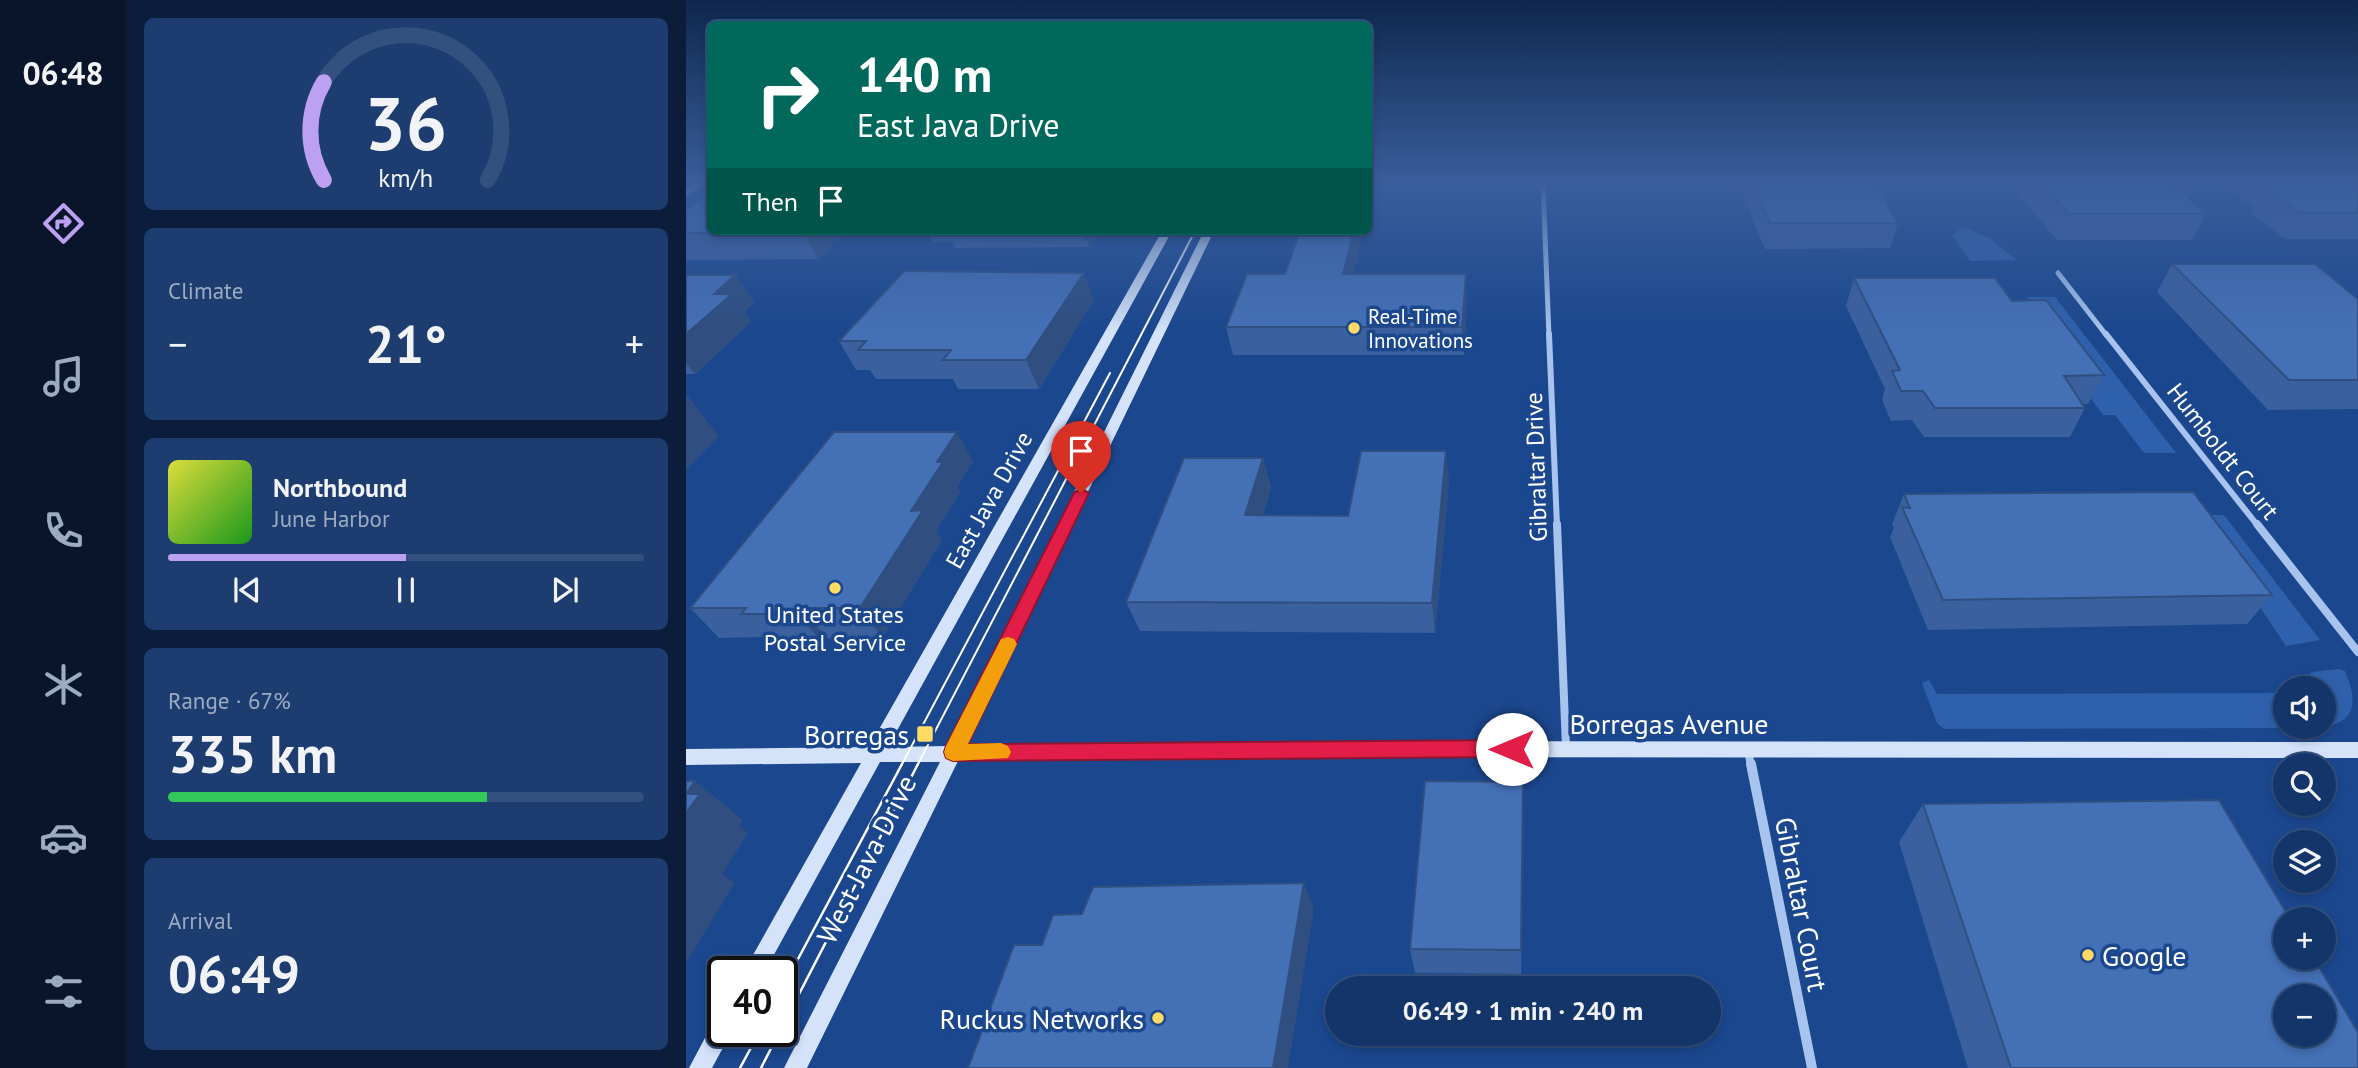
<!DOCTYPE html>
<html lang="en">
<head>
<meta charset="utf-8">
<style>
  :root { --surface:#14356a; --page:#1d3d70; --text:#f1f3f6; --muted:#9dabc1; --line:#33507e; --accent:#bca0f2 }
  body { margin:0; font-family:"PT Sans",sans-serif; background:var(--page); color:var(--text); height:100vh; display:flex; flex-direction:column; font-size:26px; white-space:nowrap }
  * { box-sizing:border-box; margin:0 }
  p { font-size:23px; color:var(--muted) }
  .icon { flex:none; width:38px; height:38px; fill:none; stroke:currentColor; stroke-width:2; stroke-linecap:round; stroke-linejoin:round }
  .map { position:relative; flex:1; overflow:hidden }
  .sheet { display:flex; flex-direction:column; gap:18px; padding:18px; background:#0b1d3a; width:560px }
  .sheet>* { flex:none }
  .guide { position:absolute; left:21px; top:21px; width:665px; height:214px; border-radius:10px; box-shadow:0 4px 10px #0003,0 0 0 2px var(--line); background:#00695c; color:#fff; overflow:hidden }
  .buttons { position:absolute; left:1587px; top:676px; display:grid; gap:14px }
  .buttons a { display:grid; place-items:center; width:63px; height:63px; border-radius:50%; background:var(--surface); box-shadow:0 4px 10px #0003,0 0 0 2px var(--line); font-size:35px }
  .speed { position:absolute; left:21px; top:956px; display:flex; gap:14px; font-size:35px; font-weight:700; text-align:center }
  .speed>* { display:grid; place-content:center; width:91px; height:91px; border-radius:50%; background:var(--surface); box-shadow:0 4px 10px #0003,0 0 0 2px var(--line); line-height:1 }
  .speed .limit { border:4px solid #111; border-radius:10px; background:#fff; color:#111 }
  .pin { position:absolute; display:grid; place-items:center; width:60px; height:60px; color:#fff; margin:-72px -30px; border-radius:50% 50% 50% 0; rotate:-45deg; box-shadow:0 0 7px #0007 }
  .pin .icon { rotate:45deg }
  .me { position:absolute; width:77px; margin:-38px; rotate:270deg; stroke-linejoin:round; filter:drop-shadow(0 0 5px #0008) }
  .turn { display:flex; align-items:center; gap:24px; height:147px; padding:0 35px; font-size:32px }
  .turn .icon { width:91px; height:91px; stroke-width:2.5 }
  .turn b { display:block; font-size:49px; line-height:60px }
  .then { display:flex; align-items:center; height:66px; padding:0 35px; background:#0003; gap:14px; font-size:26px }
  .big { font-size:52px; font-weight:700; line-height:1.1 }
  .sheet .card { flex:1; display:flex; flex-direction:column; justify-content:center; gap:10px; min-width:0; padding:0 24px; border-radius:10px; background:var(--page) }
  .sheet .dial { align-items:center; gap:0 }
  .dial svg { height:182px; overflow:visible; fill:none; stroke:var(--line); stroke-width:7; stroke-linecap:round; text-anchor:middle }
  .dial text { fill:var(--text); stroke:none }
  .song { display:flex; align-items:center; gap:21px }
  .cover { width:84px; height:84px; border-radius:10px; background:linear-gradient(135deg,hsl(60 70% 55%),hsl(120 70% 35%)) }
  .played { height:7px; border-radius:4px; background:linear-gradient(90deg,var(--accent) 50%,var(--line) 50%) }
  .keys { display:flex; justify-content:space-around; direction:ltr }
  .heat { display:flex; justify-content:space-between; align-items:center; font-size:38px; direction:ltr }
  .charge { height:10px; border-radius:5px; background:linear-gradient(90deg,#34c759 67%,var(--line) 0) }
  .trip { position:absolute; left:639px; top:976px; width:396px; height:70px; border-radius:35px; background:var(--surface); box-shadow:0 4px 10px #0003,0 0 0 2px var(--line); font-weight:700; line-height:70px; text-align:center }
  main { display:flex; flex:1; min-height:0 }
  .tab-bar { display:flex; flex-direction:column; width:126px; justify-content:space-around; align-items:center; background:#08152a; color:var(--muted) }
  .tab-bar .icon { width:49px; height:49px }
  .tab-bar .on { color:var(--accent) }
  .tab-bar b { font-size:32px; color:var(--text) }
  .map>svg:first-child { display:block }
</style>
</head>
<body>
<main>
<nav class="tab-bar">
<b>06:48</b>
<svg class="icon on" aria-label="directions" viewBox="0 0 24 24"><path d="M12 3l9 9-9 9-9-9zM9 14v-3h6M13 9l2 2-2 2"/></svg>
<svg class="icon" aria-label="music" viewBox="0 0 24 24"><path d="M9 18V5l10-2v13"/><circle cx="6" cy="18" r="3"/><circle cx="16" cy="16" r="3"/></svg>
<svg class="icon" aria-label="phone" viewBox="0 0 24 24"><path d="M5 4h4l2 5-3 2q2 4 5 5l2-3 5 2v4C11 20 4 13 5 4z"/></svg>
<svg class="icon" aria-label="climate" viewBox="0 0 24 24"><path d="M12 3v18M4 7l16 10M4 17L20 7"/></svg>
<svg class="icon" aria-label="car" viewBox="0 0 24 24"><path d="M5 17H2v-5l4-1 3-4h7l3 4 3 1v5h-3M9 17h6M6 11h13"/><circle cx="7" cy="17" r="2"/><circle cx="17" cy="17" r="2"/></svg>
<svg class="icon" aria-label="filters" viewBox="0 0 24 24"><path d="M4 7h16M4 17h16"/><circle cx="9" cy="7" r="2"/><circle cx="15" cy="17" r="2"/></svg>
</nav>
<section class="sheet">
<div class="card dial"><svg viewBox="0 0 100 80">
<path d="M14 69A42 42 0 1 1 86 69"/>
<path d="M14 69A42 42 0 0 1 14 26" stroke="#bca0f2"/>
<text x="50" y="56" font-size="32" font-weight="700">36</text>
<text x="50" y="72" font-size="11">km/h</text>
</svg></div>
<div class="card"><p>Climate</p>
<div class="heat"><a>−</a><b class="big">21°</b><a>+</a></div>
</div>
<div class="card">
<div class="song"><i class="cover"></i><div><b>Northbound</b><p>June Harbor</p></div></div>
<div class="played"></div>
<div class="keys"><svg class="icon" aria-label="previous" viewBox="0 0 24 24"><path d="M18 5L8 12l10 7zM5 5v14"/></svg><svg class="icon" aria-label="pause" viewBox="0 0 24 24"><path d="M8 5v14M16 5v14"/></svg><svg class="icon" aria-label="next" viewBox="0 0 24 24"><path d="M6 5l10 7-10 7zM19 5v14"/></svg></div>
</div>
<div class="card"><p>Range · 67%</p><b class="big">335 km</b><div class="charge"></div></div>
<div class="card"><p>Arrival</p><b class="big">06:49</b></div>
</section>
<div class="map">
<svg width="1672" height="1068" viewBox="0 0 1672 1068">
  <rect width="100%" height="100%" fill="#1b478e"/>
  <g fill="#2e60ac">
    <polygon points="1276,227 1303,238 1331,260 1284,261 1266,235"/>
    <polygon points="1341,297 1369,297 1490,453 1458,453 1429,415 1417,415 1352,325 1361,324"/>
    <polygon points="1512,515 1538,515 1634,640 1600,646"/>
    <path d="M1653,669L1659,671C1672,702 1671,722 1634,728L1258,729L1251,723L1236,683L1243,680L1251,694L1599,693L1600,726H1638V688H1632L1623,675L1626,672Z"/>
  </g>
  <g fill="none" stroke-linecap="round" stroke-linejoin="round">
    <g stroke="#a8c4ee" stroke-width="5">
      <polyline points="857,184 863,336"/>
      <polyline points="0,193 13,184"/>
      <polyline points="1372,273 1421,336"/>
    </g>
    <g stroke="#a8c4ee" stroke-width="6">
      <polyline points="863,334 871,526"/>
      <polyline points="1420,334 1572,526"/>
    </g>
    <g stroke="#a8c4ee" stroke-width="8">
      <polyline points="871,524 880,748"/>
      <polyline points="1571,524 1672,652"/>
      <polyline points="1062,750 1065,766"/>
    </g>
    <polyline stroke="#a8c4ee" stroke-width="10" points="1065,764 1126,1068"/>
    <g fill="#d5e3fa" fill-rule="evenodd">
      <polygon points="476,231 486,231 202,747 262,746 518,231 528,231 279,746 692,741 1672,742 1672,758 692,757 272,761 121,1068 98,1068 254,762 194,762 79,971 58,971 175,763 0,765 0,749 183,747"/>
      <polygon points="37,1016 37,1031 46,1031 26,1068 3,1068 29,1019"/>
    </g>
    <g stroke="#fff" stroke-width="2">
      <polyline points="215,766 424,373"/>
      <polyline points="231,766 509,231"/>
    </g>
    <g stroke="#fff" stroke-width="2.5">
      <polyline points="96,989 216,764"/>
      <polyline points="96,1027 232,764"/>
      <polyline points="54,1068 74,1031"/>
      <polyline points="75,1068 94,1031"/>
    </g>
  </g>
  <g fill="#3a609d">
    <polygon points="1052,184 1189,184 1212,223 1204,248 1079,249"/>
    <polygon points="1323,184 1486,184 1520,214 1506,240 1371,240"/>
    <polygon points="1536,184 1665,184 1672,188 1672,239 1598,239 1564,212 1567,208"/>
    <polygon points="0,210 24,231 161,231 132,259 0,260"/>
    <polygon points="241,231 414,231 403,247 269,248 267,242 246,242"/>
    <polygon points="1486,264 1672,299 1672,409 1582,410 1471,292"/>
    <polygon points="599,274 667,274 781,302 778,355 547,355 540,327"/>
    <polygon points="0,275 49,275 68,303 58,312 65,322 9,374 0,374"/>
    <polygon points="1168,278 1326,301 1418,375 1402,404 1397,404 1399,408 1384,437 1238,437 1226,420 1205,421 1196,400 1199,389 1160,306"/>
    <polygon points="408,300 353,389 272,389 267,379 190,379 184,370 170,370 153,341"/>
    <polygon points="577,458 585,488 577,515 662,516 763,481 749,633 454,631 440,602"/>
    <polygon points="287,461 271,487 274,492 250,531 256,540 196,638 141,638 137,644 82,644 76,637 33,638 4,608"/>
    <polygon points="1218,494 1586,595 1561,624 1242,630 1204,537 1208,528 1206,524"/>
    <polygon points="837,782 835,974 729,973 724,949"/>
    <polygon points="1237,804 1672,1068 1282,1068 1213,842"/>
  </g>
  <g fill="#304e7f">
    <polygon points="682,184 689,184 682,211"/>
    <polygon points="118,231 161,231 132,259 117,232"/>
    <polygon points="397,231 414,231 403,247"/>
    <polygon points="668,231 678,231 661,302 657,274"/>
    <polygon points="398,273 408,300 353,389 340,360"/>
    <polygon points="780,274 781,302 778,355 776,327"/>
    <polygon points="49,275 68,303 58,312 65,322 9,374 0,363 0,334 28,294"/>
    <polygon points="0,394 33,436 0,470"/>
    <polygon points="271,432 287,461 271,487 274,492 250,531 256,540 196,638 174,608 251,462"/>
    <polygon points="760,451 763,481 749,633 746,603"/>
    <polygon points="577,458 585,488 568,545 559,515"/>
    <polygon points="116,608 141,638 137,644 112,614"/>
    <polygon points="9,781 57,820 53,826 62,833 36,874 49,883 0,963 0,794"/>
    <polygon points="618,883 628,909 602,1068 587,1068"/>
  </g>
  <g fill="#4470b6" stroke="#304e7f" stroke-width="2" fill-rule="evenodd">
    <polygon points="1067,184 1189,184 1212,223 1084,223"/>
    <polygon points="1355,184 1486,184 1520,214 1383,214"/>
    <polygon points="1583,184 1665,184 1672,188 1672,213 1614,213 1579,187 1587,186"/>
    <polygon points="24,192 24,231 118,231 117,232 0,233 0,210"/>
    <polygon points="614,231 668,231 657,274 780,274 776,327 540,327 561,274 599,274"/>
    <polygon points="1486,264 1629,264 1672,299 1672,380 1603,380"/>
    <polygon points="218,271 398,273 340,360 257,360 265,350 172,350 180,341 153,341"/>
    <polygon points="0,275 49,275 28,294 46,294 0,334"/>
    <polygon points="1168,278 1309,278 1326,301 1360,300 1418,375 1378,376 1399,408 1249,408 1237,391 1215,391 1206,371 1214,370"/>
    <polygon points="148,432 271,432 251,462 257,462 225,511 237,510 174,608 116,608 112,614 55,614 60,608 4,608"/>
    <polygon points="675,451 760,451 746,603 440,602 498,458 577,458 559,515 662,516"/>
    <polygon points="1507,492 1586,595 1257,600 1216,507 1224,508 1218,494"/>
    <polygon points="0,781 9,781 0,794 14,794 0,813"/>
    <polygon points="739,781 837,782 835,950 724,949"/>
    <path d="M1533,800L1604,919H1600V957H1627L1672,1032V1068H1325L1237,804ZM1600,996H1638V1034H1600Z"/>
    <polygon points="618,883 587,1068 282,1068 328,945 356,945 367,915 396,914 407,887"/>
  </g>
  <linearGradient id="sky" x2="0" y2="1"><stop stop-color="#0f274e"/><stop offset="0.55" stop-color="#395e9b"/><stop offset="1" stop-color="#395e9b" stop-opacity="0"/></linearGradient>
  <rect width="1672" height="333" fill="url(#sky)"/>
  <polygon fill="#e11d48" stroke="#92132f" stroke-width="2" points="395,488 403,493 282,744 826,740 833,743 836,749 833,755 826,757 267,761 260,758 258,752 260,746 388,493"/>
  <polygon fill="#f59e0b" points="322,637 328,639 331,644 282,744 315,743 322,746 325,752 322,758 267,761 260,758 258,752 260,746 315,639"/>
  <g fill="#ffda65" stroke="#1b478e" stroke-width="2.5">
    <circle cx="668" cy="328" r="7"/>
    <circle cx="149" cy="588" r="7"/>
    <rect x="230" y="725" width="18" height="18" rx="3.5"/>
    <circle cx="1402" cy="955" r="7"/>
    <circle cx="472" cy="1018" r="7"/>
  </g>
  <g text-anchor="middle" dominant-baseline="central" stroke-width="7" stroke-linejoin="round" paint-order="stroke">
    <g font-size="21" fill="#fff" stroke="#1b478e" text-anchor="start">
      <text x="682" y="316">Real-Time<tspan x="682" dy="24">Innovations</tspan></text>
    </g>
    <g font-size="24" fill="#fff" stroke="#1b478e">
      <text transform="translate(1537 451) rotate(52)">Humboldt Court</text>
      <text transform="translate(850 467) rotate(-92)">Gibraltar Drive</text>
      <text transform="translate(303 500) rotate(-61)">East Java Drive</text>
    </g>
    <g font-size="24" fill="#fff" stroke="#1b478e">
      <text x="149" y="614">United States<tspan x="149" dy="28">Postal Service</tspan></text>
    </g>
    <g font-size="28" fill="#fff" stroke="#1b478e">
      <text x="983" y="723">Borregas Avenue</text>
      <text transform="translate(180 859) rotate(-63)">West Java Drive</text>
      <text transform="translate(1116 904) rotate(79)">Gibraltar Court</text>
    </g>
    <g font-size="28" fill="#fff" stroke="#1b478e" text-anchor="end">
      <text x="223" y="734">Borregas</text>
      <text x="1416" y="955" text-anchor="start">Google</text>
      <text x="458" y="1018">Ruckus Networks</text>
    </g>
  </g>
</svg>
<div class="buttons">
<a><svg class="icon" aria-label="sound" viewBox="0 0 24 24"><path d="M4 9h4l5-4v14l-5-4H4zM17 9q2 3 0 6"/></svg></a>
<a><svg class="icon" aria-label="search" viewBox="0 0 24 24"><circle cx="10" cy="10" r="6"/><path d="M15 15l6 6"/></svg></a>
<a><svg class="icon" aria-label="layers" viewBox="0 0 24 24"><path d="M12 4l9 5-9 5-9-5zM3 14l9 5 9-5"/></svg></a>
<a>+</a>
<a>−</a>
</div>
<div class="speed"><div class="limit">40</div></div>
<div class="pin" style="left:395px;top:493px;background:#d93025"><svg class="icon" aria-label="arrive" viewBox="0 0 24 24"><path d="M6 21V4h12l-3 4 3 4H6"/></svg></div>
<svg class="me" style="left:826px;top:749px" viewBox="-20 -20 40 40"><circle r="19" fill="#fff"/><path d="M0-13L10 11 0 6-10 11z" fill="#e11d48"/></svg>
<div class="trip">06:49 · 1 min · 240 m</div>
<div class="guide">
<div class="turn"><svg class="icon" aria-label="right" viewBox="0 0 24 24"><path d="M7 20v-9h11M14 6l5 5-5 5"/></svg><div><b>140 m</b>East Java Drive</div></div>
<div class="then">Then<svg class="icon" aria-label="arrive" viewBox="0 0 24 24"><path d="M6 21V4h12l-3 4 3 4H6"/></svg></div>
</div>
</div>
</main>
</body>
</html>
